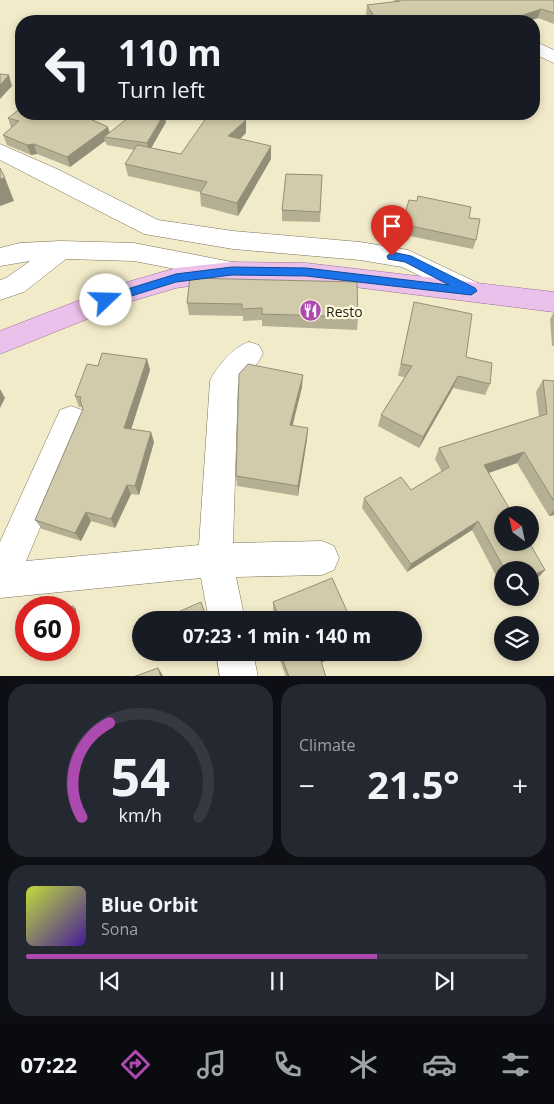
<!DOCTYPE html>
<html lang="en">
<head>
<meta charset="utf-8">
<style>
  :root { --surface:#171b24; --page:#242831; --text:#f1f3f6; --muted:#9ea1a6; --line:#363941; --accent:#ad4ab0 }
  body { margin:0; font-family:"Open Sans",sans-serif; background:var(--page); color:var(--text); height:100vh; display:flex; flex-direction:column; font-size:19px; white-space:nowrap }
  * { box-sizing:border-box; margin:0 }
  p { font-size:16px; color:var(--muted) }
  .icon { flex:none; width:28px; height:28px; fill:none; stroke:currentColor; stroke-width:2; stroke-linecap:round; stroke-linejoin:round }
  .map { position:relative; height:676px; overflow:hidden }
  .sheet { display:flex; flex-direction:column; gap:8px; padding:8px; background:#0d0f14; flex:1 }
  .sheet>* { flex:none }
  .banner { position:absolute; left:15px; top:15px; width:525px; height:105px; border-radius:20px; box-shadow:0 2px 8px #0003; background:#171b24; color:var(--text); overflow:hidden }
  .needle { width:32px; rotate:327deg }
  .buttons { position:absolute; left:494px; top:506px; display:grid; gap:10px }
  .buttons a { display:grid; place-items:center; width:45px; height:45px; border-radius:50%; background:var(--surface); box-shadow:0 2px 8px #0003; font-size:25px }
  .speed { position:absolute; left:15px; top:596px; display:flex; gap:10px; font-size:25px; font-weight:700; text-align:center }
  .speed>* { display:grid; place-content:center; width:65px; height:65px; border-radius:50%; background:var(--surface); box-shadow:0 2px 8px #0003; line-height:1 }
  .speed .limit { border:8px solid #d22; background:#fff; color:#111 }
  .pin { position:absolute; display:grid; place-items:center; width:42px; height:42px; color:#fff; margin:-51px -21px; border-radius:50% 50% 50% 0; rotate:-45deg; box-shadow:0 0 5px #0007 }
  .pin .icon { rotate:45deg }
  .me { position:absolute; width:55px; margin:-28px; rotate:69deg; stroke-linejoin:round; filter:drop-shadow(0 0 4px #0008) }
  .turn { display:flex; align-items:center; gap:18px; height:105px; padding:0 20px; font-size:22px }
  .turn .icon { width:65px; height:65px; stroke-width:2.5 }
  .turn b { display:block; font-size:35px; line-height:42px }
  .big { font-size:38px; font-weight:700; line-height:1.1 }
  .sheet .widget { flex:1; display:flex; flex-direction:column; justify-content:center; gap:8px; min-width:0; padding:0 18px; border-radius:20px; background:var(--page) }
  .sheet .dial { align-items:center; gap:0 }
  .dial svg { height:130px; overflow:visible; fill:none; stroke:var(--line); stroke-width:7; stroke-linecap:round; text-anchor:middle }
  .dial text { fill:var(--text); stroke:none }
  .song { display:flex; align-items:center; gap:15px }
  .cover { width:60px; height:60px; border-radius:8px; background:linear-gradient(135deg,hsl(70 70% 55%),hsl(260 70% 35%)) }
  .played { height:5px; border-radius:2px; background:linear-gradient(90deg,var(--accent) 70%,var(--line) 70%) }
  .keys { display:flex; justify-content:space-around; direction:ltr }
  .heat { display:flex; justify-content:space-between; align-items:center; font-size:28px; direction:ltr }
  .sheet .tiles { flex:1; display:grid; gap:8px; grid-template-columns:1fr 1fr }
  .widget:last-child { grid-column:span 2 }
  .trip { position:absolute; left:132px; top:611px; width:290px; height:50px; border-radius:25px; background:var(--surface); box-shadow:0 2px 8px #0003; font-weight:700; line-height:50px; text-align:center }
  .tabs { display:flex; height:80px; justify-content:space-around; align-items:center; background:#090b0e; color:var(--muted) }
  .tabs .icon { width:35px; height:35px }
  .tabs .selected { color:var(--accent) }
  .tabs b { font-size:22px; color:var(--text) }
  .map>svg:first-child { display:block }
</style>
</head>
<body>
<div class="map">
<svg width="554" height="677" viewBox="0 0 554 677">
  <rect width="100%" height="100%" fill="#f2ebca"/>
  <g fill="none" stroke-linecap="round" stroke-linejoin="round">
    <defs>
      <g id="minor">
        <polygon points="534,41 554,50 554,63 534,54"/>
        <polygon points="61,241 134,243 232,262 241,264 245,271 241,278 232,280 134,261 66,259 24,292 0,300 0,280 6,278 30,261 0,266 0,248 20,243"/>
        <path d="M249,342L259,345L263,353L259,361L238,385L233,543L322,541L334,546L339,558L334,570L322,575L236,577L245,620H209L201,578L0,598V542L60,410L71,406L82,410L86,419L26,561L199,545L210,381C217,366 233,347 249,342Z"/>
        <polygon points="216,652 253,652 258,677 220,677"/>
      </g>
      <polygon id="tertiary" points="0,144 57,169 158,220 233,231 360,242 408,250 480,284 484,291 480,298 471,301 402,267 360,260 233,249 144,234 0,160"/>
      <polygon id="primary" points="232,262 306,263 554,292 554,312 306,281 232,280 176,288 132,301 0,354 0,331 124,283 176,268"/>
    </defs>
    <use href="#minor" stroke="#7b7557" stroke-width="1"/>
    <use href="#tertiary" stroke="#7b7557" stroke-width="1"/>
    <use href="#primary" stroke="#9a6d95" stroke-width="1"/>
    <use href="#minor" fill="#fff" fill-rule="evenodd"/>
    <use href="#tertiary" fill="#fff" fill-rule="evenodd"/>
    <use href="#primary" fill="#eac1ea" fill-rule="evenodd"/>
  </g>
  <g fill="#b5af93">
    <polygon points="394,0 554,0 554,24 538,18 528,21 370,21 366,14 367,5 395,2"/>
    <polygon points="8,118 109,133 166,122 151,148 181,154 246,133 240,139 271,159 238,216 201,206 200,192 128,176 125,164 134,150 107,145 105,141 70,167 37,154 31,155 7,145 3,135 11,128"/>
    <polygon points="322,175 320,222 282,221 282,210"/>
    <polygon points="469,218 476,240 473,249 400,234 402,224"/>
    <polygon points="190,278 358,317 357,330 262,326 262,320 243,321 243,316 189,315 187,303"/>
    <polygon points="414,302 466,357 490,384 485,395 453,388 419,448 378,426 381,415 405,377 398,376"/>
    <polygon points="554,312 554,346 552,346 550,319"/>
    <polygon points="147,359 150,370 131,429 154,442 139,495 131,494 115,528 91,521 81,541 42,529 35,520 83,409 82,407 79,407 75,396 98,366"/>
    <polygon points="543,380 554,381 554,515 549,516 517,463 489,473 537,579 530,581 530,570 502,570 502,587 472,530 407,572 362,508 364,498 411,490 442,472 435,459 439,448 539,417 536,392"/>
    <polygon points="302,387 292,426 307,439 298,496 237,486 236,476"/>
    <polygon points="273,602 351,620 277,620 273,610"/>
    <polygon points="277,652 344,652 321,663 326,677 286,677"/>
  </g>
  <g fill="#938e78">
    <polygon points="541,9 538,18 528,21 506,21"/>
    <polygon points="402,19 402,21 382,21"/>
    <polygon points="9,75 12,86 0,99 0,85"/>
    <polygon points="164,114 166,122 149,152 147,143"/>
    <polygon points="246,120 246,133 229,149 228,136"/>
    <polygon points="108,127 111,137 104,137 105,141 70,167 67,157"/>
    <polygon points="34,144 37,154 31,155 27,145"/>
    <polygon points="271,146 271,159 238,216 237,203"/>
    <polygon points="5,178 14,201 0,206 0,179"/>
    <polygon points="147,359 150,370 128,439 124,428"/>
    <polygon points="303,375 302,387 290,436 290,425"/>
    <polygon points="458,376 453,388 419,448 423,437"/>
    <polygon points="0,389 5,398 0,408"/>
    <polygon points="308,428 307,439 298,496 298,486"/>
    <polygon points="151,432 154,442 139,495 135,486"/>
    <polygon points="524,452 517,463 479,476 484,465"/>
    <polygon points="127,485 131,494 115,528 111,519"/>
    <polygon points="554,510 554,515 549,516"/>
    <polygon points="86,512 91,521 81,541 75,533"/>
    <polygon points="478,521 472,530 407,572 411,564"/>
    <polygon points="545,570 537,579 530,581 530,576"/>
    <polygon points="73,606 76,609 79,634 69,638"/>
    <polygon points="332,652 344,652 318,664 320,658"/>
    <polygon points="158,668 162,674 163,677 161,677"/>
  </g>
  <g fill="#d2cbab" stroke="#938e78">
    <polygon points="400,0 554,0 554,13 541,9 506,21 405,21 402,19 377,21 367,5 400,1"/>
    <polygon points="0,74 9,75 0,85"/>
    <polygon points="21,108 21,114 79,114 108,127 67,157 34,144 27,145 3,135 19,121 8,118"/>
    <polygon points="133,114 164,114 147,143 104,137"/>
    <polygon points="209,114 230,114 246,120 228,136 271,146 237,203 200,193 207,182 125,164 137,145 181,154"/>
    <polygon points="0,168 5,178 0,179"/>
    <polygon points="286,174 322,175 320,212 282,210"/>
    <polygon points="418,196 471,207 469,218 480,219 476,240 402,224 409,200 417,201"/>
    <polygon points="190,278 357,282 358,317 262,314 262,308 242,309 242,304 187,303"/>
    <polygon points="414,302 472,314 466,357 492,363 490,384 458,376 423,437 381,415 412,366 401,364"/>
    <polygon points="102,353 147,359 124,428 151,432 135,486 127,485 111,519 86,512 75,533 35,520 83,409 80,400 81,397 75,396 87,364 98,366"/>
    <polygon points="248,364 303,375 290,425 308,428 298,486 236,476 239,374"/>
    <polygon points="543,380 554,381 554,501 524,452 484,465 513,515 502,515 502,542 529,542 545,570 530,576 530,570 505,570 478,521 411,564 364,498 401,477 411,490 449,467 439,448 547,414"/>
    <polygon points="332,578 351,620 280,620 273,602"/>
    <polygon points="201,602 207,620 178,620 176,613"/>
    <polygon points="73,606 77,631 69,634 69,608"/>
    <polygon points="280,652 332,652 320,658 326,677 289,677"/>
    <polygon points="158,668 161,677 133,677"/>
  </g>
  <polygon fill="#1a73e8" stroke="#114b97" points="392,252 411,256 475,288 477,291 471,295 306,276 232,275 176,282 106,304 100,300 102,297 176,274 232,267 306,268 449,285 405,262 388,259 387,256"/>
  <defs>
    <symbol id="restaurant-disc" viewBox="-11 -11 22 22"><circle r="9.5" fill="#ad4ab0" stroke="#fef8de"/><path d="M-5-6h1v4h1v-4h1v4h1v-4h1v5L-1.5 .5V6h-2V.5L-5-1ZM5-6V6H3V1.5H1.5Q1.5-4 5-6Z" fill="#fff"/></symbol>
  </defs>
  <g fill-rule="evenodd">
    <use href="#restaurant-disc" x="298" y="298" width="25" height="25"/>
  </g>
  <g text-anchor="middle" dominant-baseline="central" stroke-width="4.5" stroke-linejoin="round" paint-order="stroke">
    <g font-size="14" fill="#201e12" stroke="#fef8de" text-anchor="start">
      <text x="326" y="311">Resto</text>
    </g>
  </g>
</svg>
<div class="buttons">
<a><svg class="needle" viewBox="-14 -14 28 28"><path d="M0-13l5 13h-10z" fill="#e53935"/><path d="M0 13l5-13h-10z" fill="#9ea1a6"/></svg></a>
<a><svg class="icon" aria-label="search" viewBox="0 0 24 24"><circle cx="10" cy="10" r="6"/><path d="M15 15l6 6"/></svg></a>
<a><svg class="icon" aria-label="layers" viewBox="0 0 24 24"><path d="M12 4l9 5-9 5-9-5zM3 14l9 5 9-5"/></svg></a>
</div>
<div class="speed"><div class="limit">60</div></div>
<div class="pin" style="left:392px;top:256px;background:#d93025"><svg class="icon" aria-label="arrive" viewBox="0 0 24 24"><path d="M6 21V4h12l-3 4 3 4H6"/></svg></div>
<svg class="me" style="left:106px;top:300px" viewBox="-20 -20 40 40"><circle r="19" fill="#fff"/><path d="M0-13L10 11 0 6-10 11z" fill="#1a73e8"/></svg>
<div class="trip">07:23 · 1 min · 140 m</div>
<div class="banner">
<div class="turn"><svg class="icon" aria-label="left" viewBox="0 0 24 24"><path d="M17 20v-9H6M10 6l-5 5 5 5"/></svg><div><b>110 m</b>Turn left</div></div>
</div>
</div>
<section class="sheet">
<div class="tiles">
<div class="widget dial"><svg viewBox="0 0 100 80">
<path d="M14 69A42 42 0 1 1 86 69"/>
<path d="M14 69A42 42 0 0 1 31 11" stroke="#ad4ab0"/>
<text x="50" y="56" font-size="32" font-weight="700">54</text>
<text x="50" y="72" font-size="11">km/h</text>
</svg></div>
<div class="widget"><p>Climate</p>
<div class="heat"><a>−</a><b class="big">21.5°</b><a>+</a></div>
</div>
<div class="widget">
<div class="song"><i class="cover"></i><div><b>Blue Orbit</b><p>Sona</p></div></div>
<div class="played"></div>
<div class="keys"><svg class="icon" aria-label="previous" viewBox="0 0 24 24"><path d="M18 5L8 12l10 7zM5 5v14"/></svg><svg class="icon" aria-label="pause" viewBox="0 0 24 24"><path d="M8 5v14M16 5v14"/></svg><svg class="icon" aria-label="next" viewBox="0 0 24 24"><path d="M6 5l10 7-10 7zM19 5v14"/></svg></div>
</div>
</div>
</section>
<nav class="tabs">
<b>07:22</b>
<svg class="icon selected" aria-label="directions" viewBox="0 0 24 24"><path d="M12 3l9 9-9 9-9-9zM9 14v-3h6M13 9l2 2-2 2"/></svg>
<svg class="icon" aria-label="music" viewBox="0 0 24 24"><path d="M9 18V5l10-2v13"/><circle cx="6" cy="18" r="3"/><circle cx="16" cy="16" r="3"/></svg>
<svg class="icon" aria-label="phone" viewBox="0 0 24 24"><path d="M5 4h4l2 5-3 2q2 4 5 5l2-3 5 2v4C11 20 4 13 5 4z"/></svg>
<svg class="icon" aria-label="climate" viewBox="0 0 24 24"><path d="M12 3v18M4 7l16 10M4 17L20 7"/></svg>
<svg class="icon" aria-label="car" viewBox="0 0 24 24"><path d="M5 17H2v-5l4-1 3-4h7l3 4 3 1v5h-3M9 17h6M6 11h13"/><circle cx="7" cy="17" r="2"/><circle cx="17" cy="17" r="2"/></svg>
<svg class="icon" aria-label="filters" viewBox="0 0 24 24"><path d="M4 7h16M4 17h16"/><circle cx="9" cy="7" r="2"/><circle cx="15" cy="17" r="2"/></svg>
</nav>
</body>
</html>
